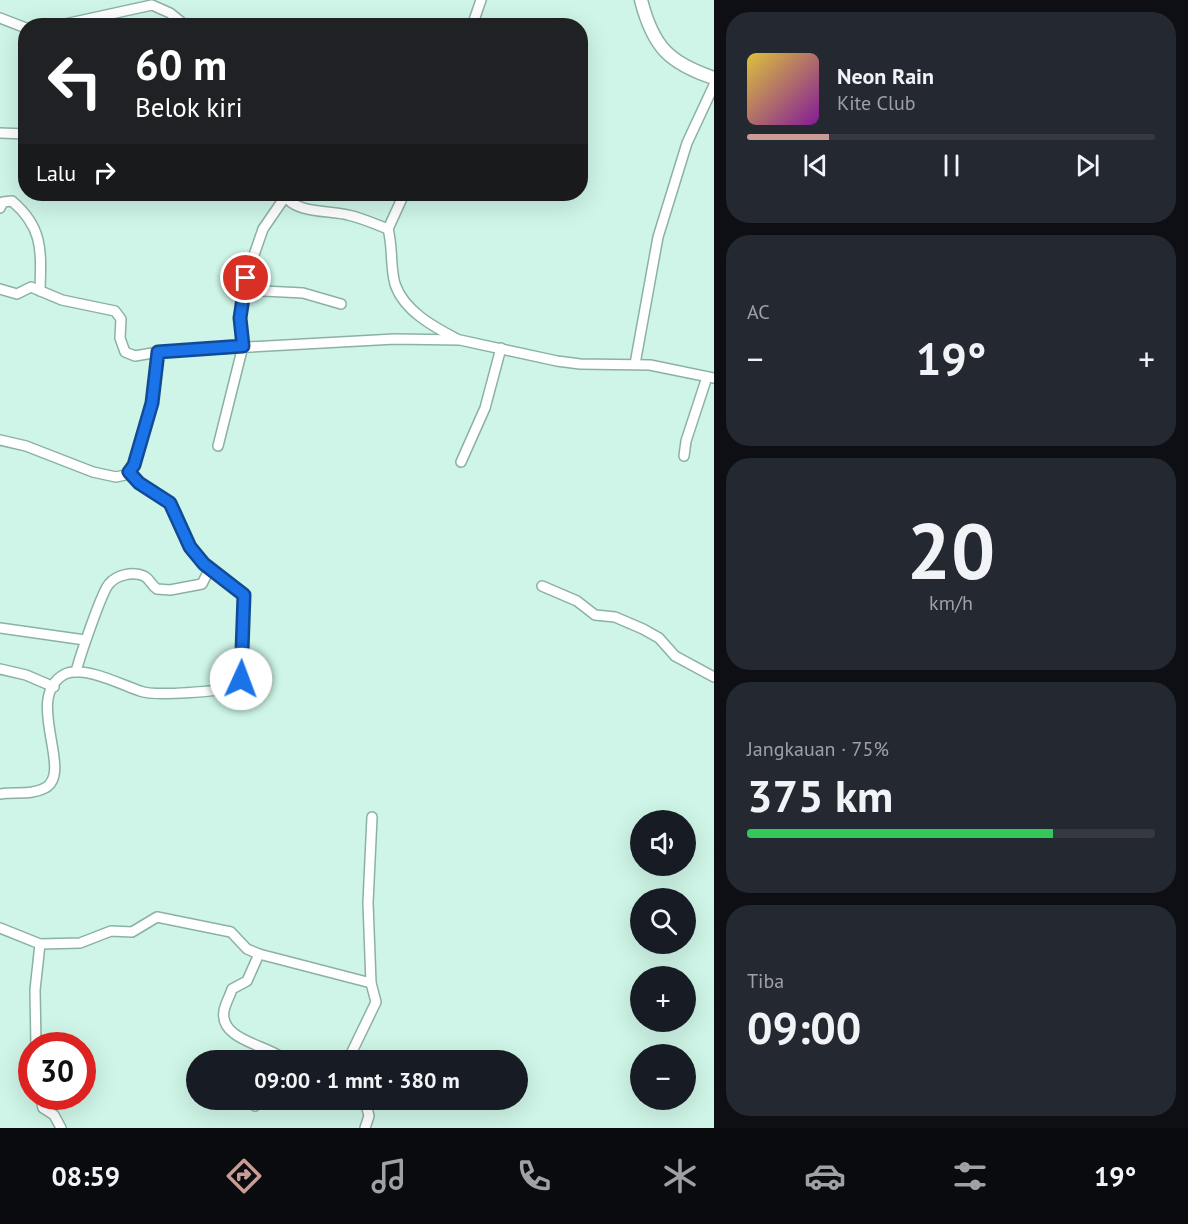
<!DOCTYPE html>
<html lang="id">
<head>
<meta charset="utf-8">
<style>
  :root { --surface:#171b24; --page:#242831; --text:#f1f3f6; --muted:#9ea1a6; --line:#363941; --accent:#ca9b94 }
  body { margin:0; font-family:"PT Sans",sans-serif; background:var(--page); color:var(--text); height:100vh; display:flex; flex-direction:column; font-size:22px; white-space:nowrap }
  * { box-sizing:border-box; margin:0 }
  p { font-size:20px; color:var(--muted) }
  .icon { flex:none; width:33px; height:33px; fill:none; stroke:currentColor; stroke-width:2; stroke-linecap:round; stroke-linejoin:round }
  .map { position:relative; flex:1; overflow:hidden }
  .sheet { display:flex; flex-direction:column; gap:12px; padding:12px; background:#0d0f14; width:474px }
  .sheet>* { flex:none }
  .hud { position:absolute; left:18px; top:18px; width:570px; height:183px; border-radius:24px; box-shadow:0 6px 24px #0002; background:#202124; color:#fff; overflow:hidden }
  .tools { position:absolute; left:630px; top:810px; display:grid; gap:12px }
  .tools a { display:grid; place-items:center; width:66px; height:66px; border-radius:50%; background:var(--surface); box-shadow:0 6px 24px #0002; font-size:30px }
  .speed { position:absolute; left:18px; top:1032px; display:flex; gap:12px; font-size:30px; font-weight:700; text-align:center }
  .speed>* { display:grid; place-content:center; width:78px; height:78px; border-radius:50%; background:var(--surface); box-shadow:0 6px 24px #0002; line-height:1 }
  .speed .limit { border:9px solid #d22; background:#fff; color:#111 }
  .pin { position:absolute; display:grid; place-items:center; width:51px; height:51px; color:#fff; margin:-26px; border:3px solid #fff; border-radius:50%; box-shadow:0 2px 6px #0007 }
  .me { position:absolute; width:66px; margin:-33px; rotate:2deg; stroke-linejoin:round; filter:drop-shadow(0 0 4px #0008) }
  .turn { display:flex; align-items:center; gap:21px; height:126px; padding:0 18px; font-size:27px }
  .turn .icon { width:78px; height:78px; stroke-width:2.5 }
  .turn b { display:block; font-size:42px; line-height:51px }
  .then { display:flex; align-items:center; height:57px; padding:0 18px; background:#0003; gap:12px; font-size:22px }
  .big { font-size:45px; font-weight:600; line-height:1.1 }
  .sheet .card { flex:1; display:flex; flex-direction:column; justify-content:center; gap:9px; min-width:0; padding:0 21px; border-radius:24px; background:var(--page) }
  .sheet .dial { align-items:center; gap:0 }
  .dial b { font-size:78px; line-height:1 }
  .song { display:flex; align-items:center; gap:18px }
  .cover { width:72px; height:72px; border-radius:9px; background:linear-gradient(135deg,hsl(50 70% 55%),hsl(290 70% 35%)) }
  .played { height:6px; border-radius:3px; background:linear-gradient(90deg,var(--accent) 20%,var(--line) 20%) }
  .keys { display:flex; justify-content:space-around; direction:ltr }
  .heat { display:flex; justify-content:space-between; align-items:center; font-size:33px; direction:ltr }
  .charge { height:9px; border-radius:4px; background:linear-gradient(90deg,#34c759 75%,var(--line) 0) }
  .trip { position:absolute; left:186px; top:1050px; width:342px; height:60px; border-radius:30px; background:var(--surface); box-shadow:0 6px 24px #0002; font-weight:600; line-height:60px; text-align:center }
  .tabs { display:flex; height:96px; justify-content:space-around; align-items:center; background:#090b0e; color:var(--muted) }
  .tabs .icon { width:42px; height:42px }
  .tabs .selected { color:var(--accent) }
  .tabs b { font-size:27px; color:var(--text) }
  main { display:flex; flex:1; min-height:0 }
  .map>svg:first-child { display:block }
</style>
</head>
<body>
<main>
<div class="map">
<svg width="714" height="1128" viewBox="0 0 714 1128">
  <rect width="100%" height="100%" fill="#cef5e7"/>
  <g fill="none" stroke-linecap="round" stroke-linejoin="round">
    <defs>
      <g id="minor">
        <polyline points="0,18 26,28"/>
        <polyline points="56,26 152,5 170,13 186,26"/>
        <polyline points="472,26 481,0"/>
        <polyline points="0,133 26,134"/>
        <path d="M284,194C294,214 329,210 348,215C362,218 375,224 388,229C393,247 390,267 395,284C404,311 434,327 457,339"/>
        <path d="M0,208L3,202L12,201C44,228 41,252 40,291"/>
        <polyline points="388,229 404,194"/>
        <polyline points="0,289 17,294 31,287 62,300 115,311 121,319 120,338 125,352 135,356 158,352"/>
        <polyline points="244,290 303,293 341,304"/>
        <polyline points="635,364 658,237 687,143 714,85"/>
        <polyline points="0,440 26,446 93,472 116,477 125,475 134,465 152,403 158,352 395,339 460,340 557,361 580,364 650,365 714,378"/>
        <polyline points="218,446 243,346 240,318 246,278 263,229 285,197"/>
        <polyline points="684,456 686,441 707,377"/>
        <polyline points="461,462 485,408 501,348"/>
        <polyline points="542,586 577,601 595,615 615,617 643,629 659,638 675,656 714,677"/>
        <polyline points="0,628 85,640"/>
        <polyline points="0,669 26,675 54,687"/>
        <path d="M76,672C79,659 102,591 109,584C116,575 133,571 144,576C150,579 151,585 157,589L170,590L202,584L210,568"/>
        <path d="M0,794C15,791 30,796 45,788C75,772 22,697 65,674C83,665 122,685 140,691C155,697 219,691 236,687L241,679L244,595L204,564L190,547L169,503L139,483L129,472"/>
        <polyline points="0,928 40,944 35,990 36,1046"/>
        <polyline points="40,944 80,943 111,931 132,932 157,917 231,932 247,949 259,954 371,983"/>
        <path d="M259,954L247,981L232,989C230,996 225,1004 224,1011C219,1039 265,1045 281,1057"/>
        <polyline points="279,1060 281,1057 296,1060"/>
        <polyline points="348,1060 376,1002 371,983 368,903 372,817"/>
        <polyline points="40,1096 43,1108 54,1115 61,1128"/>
        <polyline points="255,1106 258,1100"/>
        <polyline points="365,1128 369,1116 365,1100"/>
      </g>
      <path id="tertiary" d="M641,0C653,47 669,63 714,78"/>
    </defs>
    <use href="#minor" stroke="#8cb1a3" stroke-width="12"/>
    <use href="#tertiary" stroke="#8cb1a3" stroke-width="15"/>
    <use href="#minor" stroke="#fff" stroke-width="9"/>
    <use href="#tertiary" stroke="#fff" stroke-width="12"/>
  </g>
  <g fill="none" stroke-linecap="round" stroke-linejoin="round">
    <defs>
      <polyline id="route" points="241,679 244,595 204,564 190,547 170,503 139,483 129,472 134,465 152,403 158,352 243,346 240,318 246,278"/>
    </defs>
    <use href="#route" stroke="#114b97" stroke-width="15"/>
    <use href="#route" stroke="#1a73e8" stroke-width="10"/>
  </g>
</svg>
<div class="tools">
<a><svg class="icon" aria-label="sound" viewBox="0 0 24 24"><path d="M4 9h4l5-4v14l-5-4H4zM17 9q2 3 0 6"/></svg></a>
<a><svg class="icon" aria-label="search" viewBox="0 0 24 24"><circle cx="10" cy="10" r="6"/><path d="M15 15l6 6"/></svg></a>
<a>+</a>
<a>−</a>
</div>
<div class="speed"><div class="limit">30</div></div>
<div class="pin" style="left:246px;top:278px;background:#d93025"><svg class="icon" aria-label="arrive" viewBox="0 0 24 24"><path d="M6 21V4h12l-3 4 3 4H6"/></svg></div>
<svg class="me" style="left:241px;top:679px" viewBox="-20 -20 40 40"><circle r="19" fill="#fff"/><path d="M0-13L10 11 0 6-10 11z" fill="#1a73e8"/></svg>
<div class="trip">09:00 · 1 mnt · 380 m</div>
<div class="hud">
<div class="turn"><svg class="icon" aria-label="left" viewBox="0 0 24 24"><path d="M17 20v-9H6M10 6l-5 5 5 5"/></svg><div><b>60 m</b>Belok kiri</div></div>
<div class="then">Lalu<svg class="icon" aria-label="right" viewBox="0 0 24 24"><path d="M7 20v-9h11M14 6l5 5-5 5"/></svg></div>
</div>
</div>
<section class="sheet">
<div class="card">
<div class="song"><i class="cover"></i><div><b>Neon Rain</b><p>Kite Club</p></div></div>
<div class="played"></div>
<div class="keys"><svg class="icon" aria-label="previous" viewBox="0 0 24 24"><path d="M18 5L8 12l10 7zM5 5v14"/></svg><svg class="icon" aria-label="pause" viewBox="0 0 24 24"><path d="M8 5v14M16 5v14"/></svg><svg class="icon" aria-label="next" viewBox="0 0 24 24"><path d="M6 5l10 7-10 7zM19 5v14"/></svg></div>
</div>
<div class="card"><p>AC</p>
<div class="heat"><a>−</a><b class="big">19°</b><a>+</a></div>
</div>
<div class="card dial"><b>20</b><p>km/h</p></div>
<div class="card"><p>Jangkauan · 75%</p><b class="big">375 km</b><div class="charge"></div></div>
<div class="card"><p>Tiba</p><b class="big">09:00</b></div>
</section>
</main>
<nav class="tabs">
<b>08:59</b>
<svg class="icon selected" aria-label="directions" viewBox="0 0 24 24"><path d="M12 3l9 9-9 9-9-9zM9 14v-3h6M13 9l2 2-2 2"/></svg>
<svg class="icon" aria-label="music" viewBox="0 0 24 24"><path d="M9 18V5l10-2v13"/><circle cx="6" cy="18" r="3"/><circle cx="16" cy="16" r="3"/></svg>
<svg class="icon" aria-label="phone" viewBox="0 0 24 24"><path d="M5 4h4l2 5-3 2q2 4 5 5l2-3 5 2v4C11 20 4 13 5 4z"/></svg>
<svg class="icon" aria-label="climate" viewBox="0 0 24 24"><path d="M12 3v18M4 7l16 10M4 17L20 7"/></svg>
<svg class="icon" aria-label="car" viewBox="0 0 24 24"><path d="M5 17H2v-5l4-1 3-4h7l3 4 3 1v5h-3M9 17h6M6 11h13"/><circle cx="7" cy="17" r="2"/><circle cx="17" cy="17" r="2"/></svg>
<svg class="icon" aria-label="filters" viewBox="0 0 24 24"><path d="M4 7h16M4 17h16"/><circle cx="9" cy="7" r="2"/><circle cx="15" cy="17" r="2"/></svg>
<b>19°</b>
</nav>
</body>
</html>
